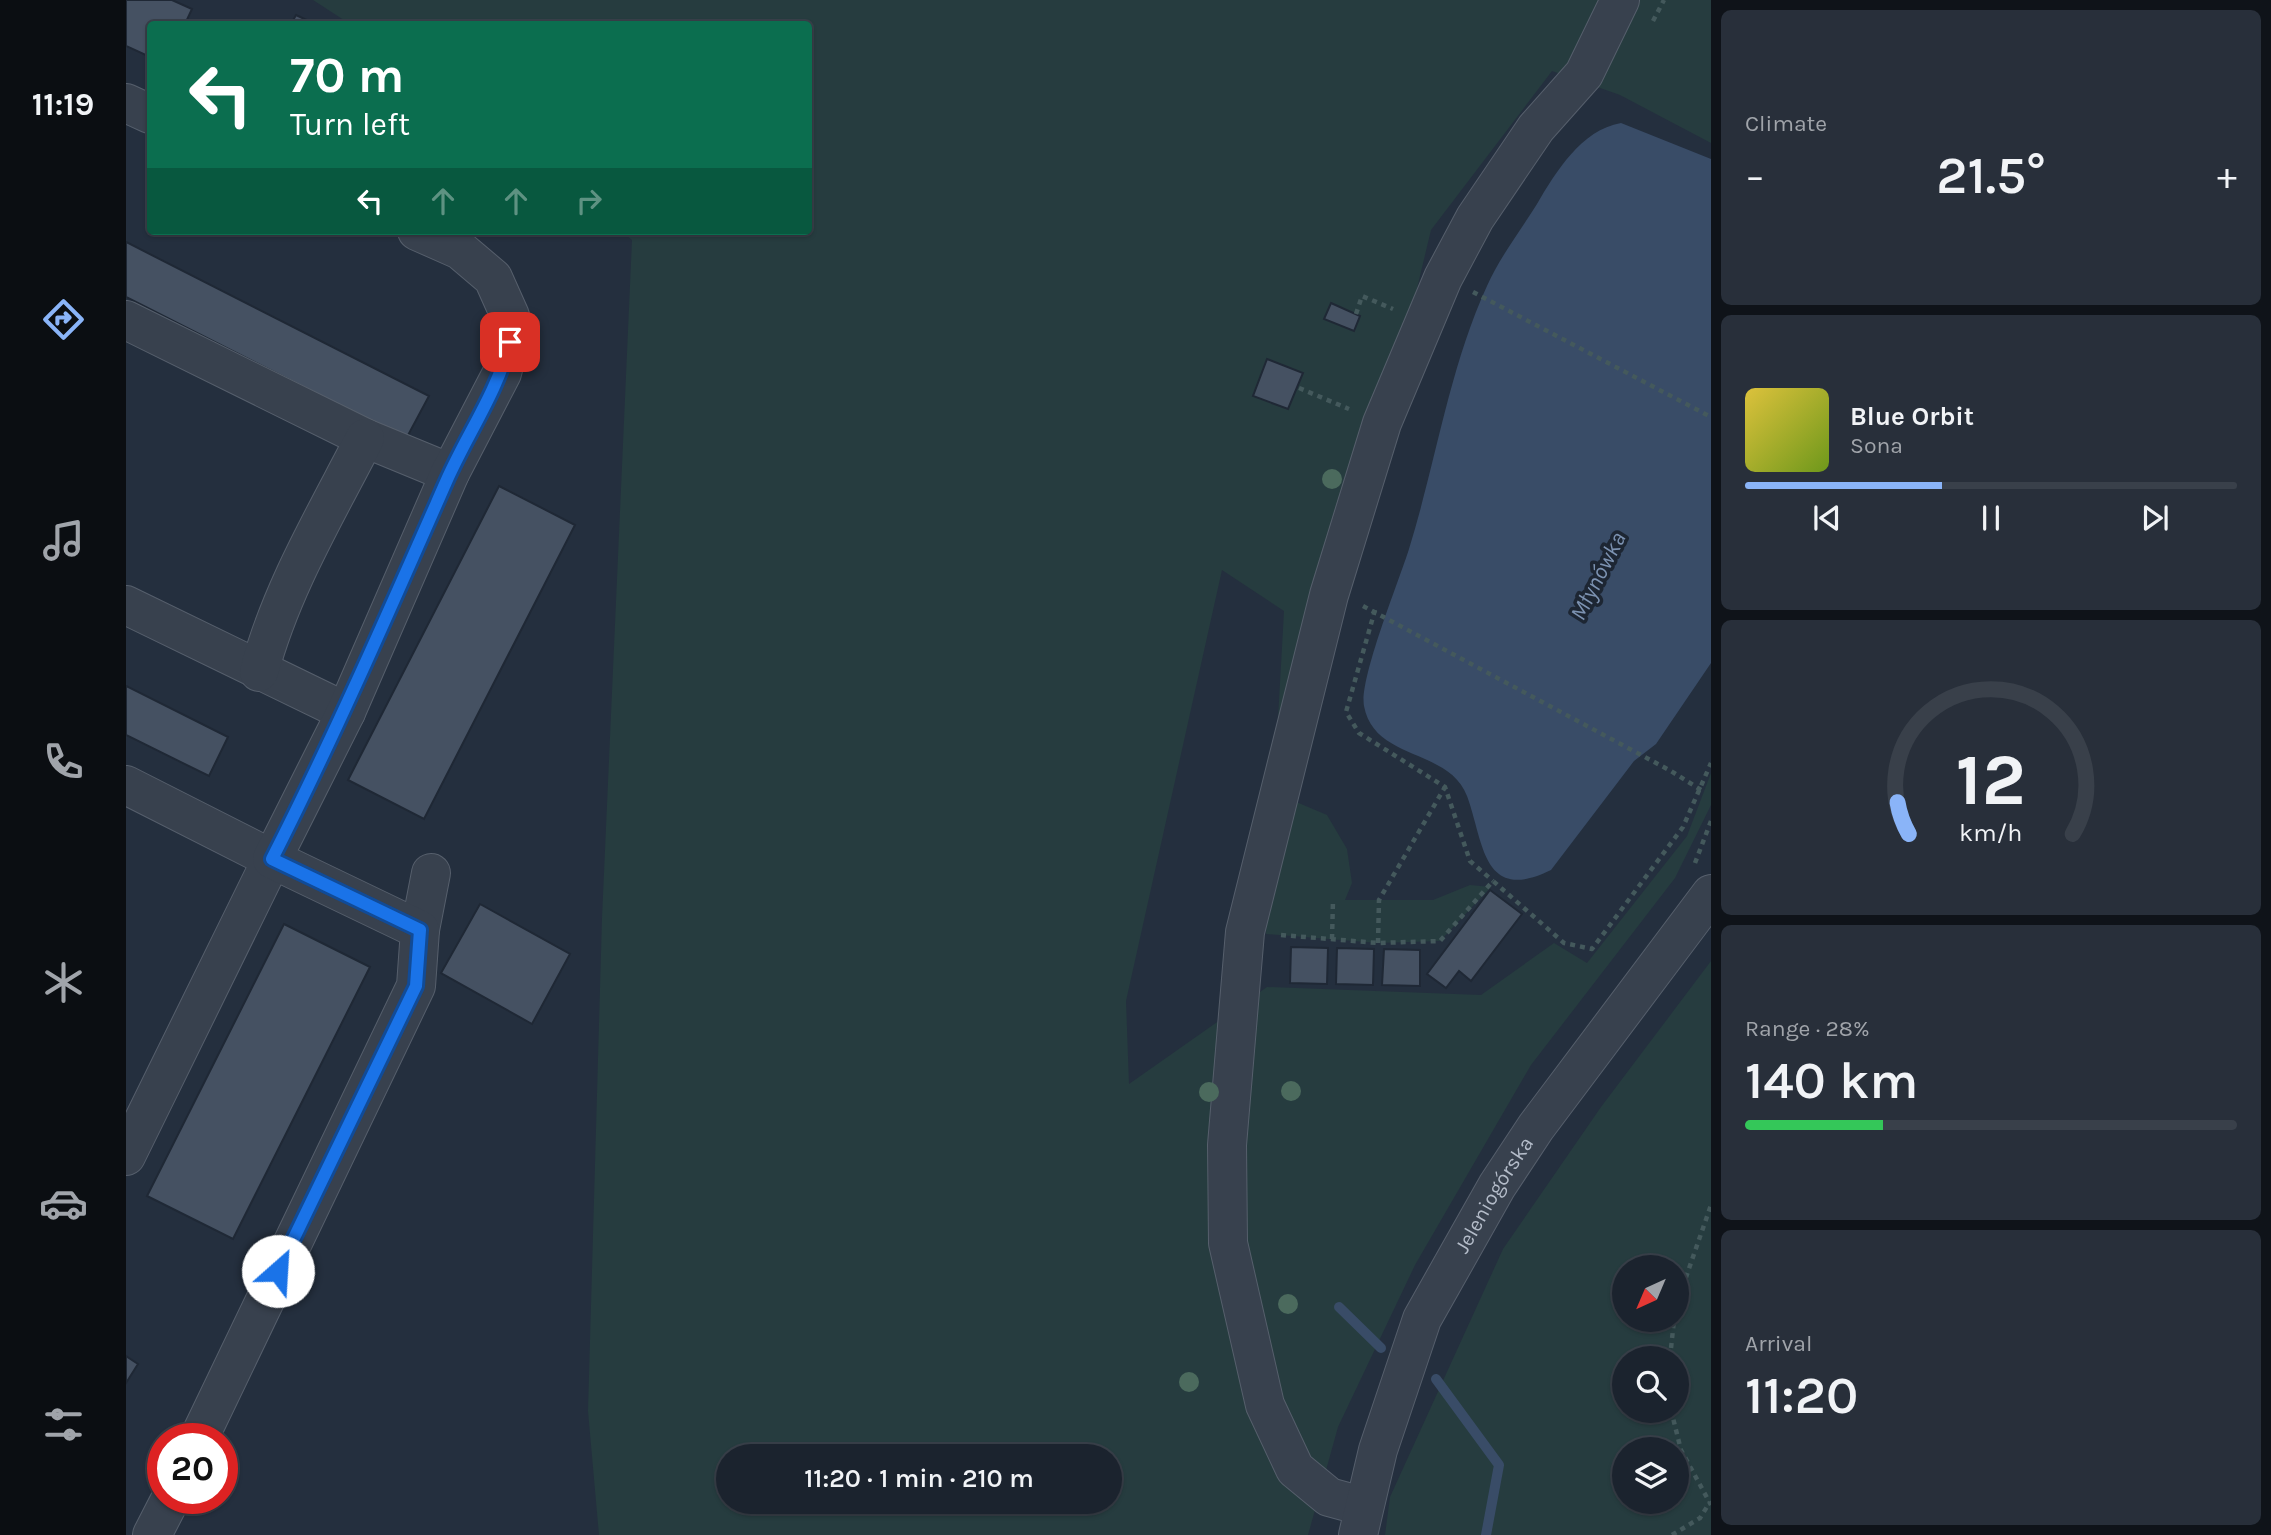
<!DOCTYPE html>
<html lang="en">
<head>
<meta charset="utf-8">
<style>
  :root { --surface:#1b232e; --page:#282f3a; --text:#f1f3f6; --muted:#a0a4aa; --line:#39404a; --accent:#8ab4f8 }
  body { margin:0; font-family:Karla,sans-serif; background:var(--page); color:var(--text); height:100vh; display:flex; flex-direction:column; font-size:26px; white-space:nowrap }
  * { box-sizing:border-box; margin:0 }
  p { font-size:23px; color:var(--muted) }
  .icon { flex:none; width:38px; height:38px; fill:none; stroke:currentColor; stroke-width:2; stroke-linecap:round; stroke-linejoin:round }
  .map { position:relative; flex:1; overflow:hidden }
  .panel { display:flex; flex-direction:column; gap:10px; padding:10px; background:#0f1319; width:560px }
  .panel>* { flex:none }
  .top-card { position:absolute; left:21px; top:21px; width:665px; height:214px; border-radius:7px; box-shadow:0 2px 5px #0004,0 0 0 2px var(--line); background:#0b6e4f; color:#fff; overflow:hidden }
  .needle { width:46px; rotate:224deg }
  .controls { position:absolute; left:1486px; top:1255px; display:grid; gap:14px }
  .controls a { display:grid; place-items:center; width:77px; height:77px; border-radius:50%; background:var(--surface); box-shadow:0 2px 5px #0004,0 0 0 2px var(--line); font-size:35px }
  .speed { position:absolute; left:21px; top:1423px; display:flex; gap:14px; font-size:35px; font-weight:700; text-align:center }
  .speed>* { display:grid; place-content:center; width:91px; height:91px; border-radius:50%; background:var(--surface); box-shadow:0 2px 5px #0004,0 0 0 2px var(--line); line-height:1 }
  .speed .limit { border:10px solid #d22; background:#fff; color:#111 }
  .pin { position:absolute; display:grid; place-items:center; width:60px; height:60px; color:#fff; margin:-30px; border-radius:14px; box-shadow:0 4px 10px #0006 }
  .me { position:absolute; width:77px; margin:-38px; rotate:26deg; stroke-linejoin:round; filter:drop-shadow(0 0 5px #0008) }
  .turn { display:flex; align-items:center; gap:24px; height:147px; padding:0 28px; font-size:32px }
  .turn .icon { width:91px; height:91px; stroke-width:2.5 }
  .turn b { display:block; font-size:49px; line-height:60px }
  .lanes { display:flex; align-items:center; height:66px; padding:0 28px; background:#0003; justify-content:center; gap:35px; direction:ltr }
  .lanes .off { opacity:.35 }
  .big { font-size:52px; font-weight:600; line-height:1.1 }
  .panel .widget { flex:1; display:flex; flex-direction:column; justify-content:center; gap:10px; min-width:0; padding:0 24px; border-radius:10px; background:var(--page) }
  .panel .dial { align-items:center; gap:0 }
  .dial svg { height:182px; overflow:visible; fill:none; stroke:var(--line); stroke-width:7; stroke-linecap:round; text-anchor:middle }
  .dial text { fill:var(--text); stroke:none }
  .song { display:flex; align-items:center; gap:21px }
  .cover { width:84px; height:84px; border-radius:10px; background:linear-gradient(135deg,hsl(50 70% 55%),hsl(80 70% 35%)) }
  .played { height:7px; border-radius:4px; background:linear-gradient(90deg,var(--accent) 40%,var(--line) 40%) }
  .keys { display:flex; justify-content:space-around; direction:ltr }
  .heat { display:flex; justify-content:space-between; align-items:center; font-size:38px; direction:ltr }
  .charge { height:10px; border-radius:5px; background:linear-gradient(90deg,#34c759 28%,var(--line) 0) }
  .trip { position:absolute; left:590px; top:1444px; width:406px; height:70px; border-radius:35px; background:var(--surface); box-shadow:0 2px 5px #0004,0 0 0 2px var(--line); font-weight:600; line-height:70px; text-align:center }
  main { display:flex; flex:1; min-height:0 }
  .tab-bar { display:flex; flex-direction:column; width:126px; justify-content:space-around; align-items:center; background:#0b0e12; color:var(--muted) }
  .tab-bar .icon { width:49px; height:49px }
  .tab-bar .current { color:var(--accent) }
  .tab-bar b { font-size:32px; color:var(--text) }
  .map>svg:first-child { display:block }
</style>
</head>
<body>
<main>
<nav class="tab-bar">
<b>11:19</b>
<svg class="icon current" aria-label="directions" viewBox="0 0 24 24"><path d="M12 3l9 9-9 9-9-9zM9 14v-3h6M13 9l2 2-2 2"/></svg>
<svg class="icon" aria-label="music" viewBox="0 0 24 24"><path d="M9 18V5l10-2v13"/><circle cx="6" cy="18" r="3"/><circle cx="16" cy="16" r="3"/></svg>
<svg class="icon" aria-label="phone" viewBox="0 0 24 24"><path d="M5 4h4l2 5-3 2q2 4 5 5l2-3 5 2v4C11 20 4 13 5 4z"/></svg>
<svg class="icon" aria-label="climate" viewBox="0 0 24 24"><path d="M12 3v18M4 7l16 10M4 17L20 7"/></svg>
<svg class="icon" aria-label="car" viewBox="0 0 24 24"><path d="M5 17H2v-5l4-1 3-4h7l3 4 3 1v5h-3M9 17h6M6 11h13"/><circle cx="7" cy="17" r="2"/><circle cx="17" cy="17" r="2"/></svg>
<svg class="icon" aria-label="filters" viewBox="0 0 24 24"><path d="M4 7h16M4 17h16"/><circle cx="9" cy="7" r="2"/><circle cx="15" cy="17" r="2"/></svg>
</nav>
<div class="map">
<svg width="1585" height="1535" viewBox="0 0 1585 1535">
  <rect width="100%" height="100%" fill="#242f3e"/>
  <g fill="#263c3f" fill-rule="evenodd">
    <path d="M187,0H1585V143L1494,95L1426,71L1305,230L1168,801L1201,815L1221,849L1226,883L1219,900H1307L1344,885L1365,887L1314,941L1252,943L1140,934L1158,611L1096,570L1000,1001L1003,1084L1141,987L1355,995L1428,943L1461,963L1561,836L1585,773V805L1549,878L1405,1065L1289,1265L1212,1427L1182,1535H473L462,1411L476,918L506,240L495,231H682V24H224ZM602,1456H984V1502H602Z"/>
    <path d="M1585,961V1535H1259L1264,1497L1377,1249L1475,1107ZM1550,1267V1320H1498V1267ZM1550,1358V1410H1498V1358ZM1550,1449V1502H1498V1449Z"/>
  </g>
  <path fill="#394c67" d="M1495,123L1585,159V663L1530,744L1508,761L1425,870C1356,904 1358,842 1341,796C1323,748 1248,761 1238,706C1233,679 1273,581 1283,549C1310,462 1323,369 1361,286C1374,257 1394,231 1411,204C1430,172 1455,130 1495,123Z"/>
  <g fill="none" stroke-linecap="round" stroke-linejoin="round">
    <g stroke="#394c67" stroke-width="10">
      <polyline points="1213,1307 1255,1348"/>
      <polyline points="1310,1379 1373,1465 1360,1535"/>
    </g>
  </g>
  <g fill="#455162" stroke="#1f2835" stroke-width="2">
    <polygon points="0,0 46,0 66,9 59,24 24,24 24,57 0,46"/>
    <polygon points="170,15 189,24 165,24"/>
    <polygon points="0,242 303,396 280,439 0,297"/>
    <polygon points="1205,303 1234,316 1228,331 1198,319"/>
    <polygon points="1141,359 1177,373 1162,409 1127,396"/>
    <polygon points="373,486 449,525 298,819 222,780"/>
    <polygon points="0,686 102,737 83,776 0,735"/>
    <polygon points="1364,890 1396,914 1345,981 1333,971 1320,988 1301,974"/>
    <polygon points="354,904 444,954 406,1024 315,973"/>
    <polygon points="158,924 244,967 107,1239 21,1196"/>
    <polygon points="1165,947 1202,948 1201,984 1164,983"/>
    <polygon points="1211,948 1248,949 1247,985 1210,984"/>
    <polygon points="1258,949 1294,950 1294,986 1256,985"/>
    <polygon points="0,1356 12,1364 0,1383"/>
  </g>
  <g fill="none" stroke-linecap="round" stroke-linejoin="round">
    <defs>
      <g id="minor">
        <polyline points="0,103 24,114"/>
        <polyline points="0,320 239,438 324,473"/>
        <polyline points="0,605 220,712"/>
        <path d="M133,672C155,589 200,514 239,438"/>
        <polyline points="0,785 146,859 0,1156"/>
        <polyline points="294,930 305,873"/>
        <polyline points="73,1438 290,986 294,930 146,859 220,712 324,473 376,373 384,342 384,316 367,278 334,250 291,231"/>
        <polyline points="1236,1506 1203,1497 1169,1469 1139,1405 1102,1243 1101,1145 1119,932 1203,595 1256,423 1317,278 1349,218 1410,128 1458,74 1494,0"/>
        <polyline points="26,1535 45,1498"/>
        <path id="s1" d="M1232,1535L1252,1450L1296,1319L1371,1186L1410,1127L1585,894"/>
      </g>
    </defs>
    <use href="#minor" stroke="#565f6c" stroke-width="40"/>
    <g stroke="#44595c" stroke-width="4.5" stroke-dasharray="5 5" stroke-linecap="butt">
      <polyline points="1527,21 1538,0"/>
      <polyline points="1347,292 1585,417"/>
      <polyline points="1230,314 1236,296 1267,309"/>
      <polyline points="1173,388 1223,409"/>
      <polyline points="1237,606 1545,771 1575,790"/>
      <polyline points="1249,610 1220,712 1233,733 1319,787 1344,861 1367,881"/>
      <polyline points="1569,863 1585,821"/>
      <polyline points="1155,935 1252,943 1314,941 1367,881 1438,943 1466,949 1557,827 1585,763"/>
      <polyline points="1206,939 1207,900"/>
      <polyline points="1252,943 1253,900 1319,787"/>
      <polyline points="1550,1306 1585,1205"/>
      <polyline points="1544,1358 1548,1320"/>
      <polyline points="1545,1410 1555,1450 1585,1505"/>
      <polyline points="1546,1535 1574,1518 1584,1502"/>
    </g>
    <use href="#minor" stroke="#38414e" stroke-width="38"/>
  </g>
  <g fill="#4b6a5d">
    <circle cx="1206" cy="479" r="10"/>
    <circle cx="1165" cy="1091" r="10"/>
    <circle cx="1083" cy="1092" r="10"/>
    <circle cx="1162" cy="1304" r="10"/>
    <circle cx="1063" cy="1382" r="10"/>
  </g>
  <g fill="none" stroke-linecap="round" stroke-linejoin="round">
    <defs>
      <path id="route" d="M152,1271L290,986L294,930L146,859C209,735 264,609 320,482C341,434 371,393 384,342"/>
    </defs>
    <use href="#route" stroke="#114b97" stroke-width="18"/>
    <use href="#route" stroke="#1a73e8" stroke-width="12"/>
  </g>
  <g text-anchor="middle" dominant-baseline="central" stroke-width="7" stroke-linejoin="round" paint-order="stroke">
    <g font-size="21" fill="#b4bcc9" stroke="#1d2633">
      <text stroke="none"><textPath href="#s1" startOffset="369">Jeleniogórska</textPath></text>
    </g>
    <g font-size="23" font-style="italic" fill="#7c92b1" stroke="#1d2633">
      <text transform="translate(1472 576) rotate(-63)">Młynówka</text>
    </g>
  </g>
</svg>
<div class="controls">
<a><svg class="needle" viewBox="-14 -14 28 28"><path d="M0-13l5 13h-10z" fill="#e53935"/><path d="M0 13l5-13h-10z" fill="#a0a4aa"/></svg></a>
<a><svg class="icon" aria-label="search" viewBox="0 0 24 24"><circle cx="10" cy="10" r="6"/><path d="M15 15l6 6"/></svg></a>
<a><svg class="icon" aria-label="layers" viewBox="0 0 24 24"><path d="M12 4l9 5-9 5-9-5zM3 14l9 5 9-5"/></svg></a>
</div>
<div class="speed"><div class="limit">20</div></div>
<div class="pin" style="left:384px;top:342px;background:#d93025"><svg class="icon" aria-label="arrive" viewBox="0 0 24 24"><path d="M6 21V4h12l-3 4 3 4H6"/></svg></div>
<svg class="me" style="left:152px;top:1271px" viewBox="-20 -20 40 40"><circle r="19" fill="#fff"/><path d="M0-13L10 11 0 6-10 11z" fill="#1a73e8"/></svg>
<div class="trip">11:20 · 1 min · 210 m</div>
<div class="top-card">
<div class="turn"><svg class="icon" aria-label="left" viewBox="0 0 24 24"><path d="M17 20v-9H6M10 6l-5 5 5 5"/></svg><div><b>70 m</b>Turn left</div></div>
<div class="lanes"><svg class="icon" aria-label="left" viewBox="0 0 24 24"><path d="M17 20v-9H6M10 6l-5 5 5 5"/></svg><svg class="icon off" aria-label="ahead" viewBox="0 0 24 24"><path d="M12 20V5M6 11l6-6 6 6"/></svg><svg class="icon off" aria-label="ahead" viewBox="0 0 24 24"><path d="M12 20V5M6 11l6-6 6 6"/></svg><svg class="icon off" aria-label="right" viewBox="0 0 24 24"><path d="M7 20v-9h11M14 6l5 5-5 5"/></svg></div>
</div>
</div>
<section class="panel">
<div class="widget"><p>Climate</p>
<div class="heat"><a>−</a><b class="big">21.5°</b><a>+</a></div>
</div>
<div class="widget">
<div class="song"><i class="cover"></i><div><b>Blue Orbit</b><p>Sona</p></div></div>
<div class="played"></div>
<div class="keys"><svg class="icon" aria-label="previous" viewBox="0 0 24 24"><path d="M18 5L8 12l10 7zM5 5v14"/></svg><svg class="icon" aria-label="pause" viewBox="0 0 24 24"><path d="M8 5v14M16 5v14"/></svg><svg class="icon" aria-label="next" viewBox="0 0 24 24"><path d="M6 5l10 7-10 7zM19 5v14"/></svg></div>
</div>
<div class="widget dial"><svg viewBox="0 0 100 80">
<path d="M14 69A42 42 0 1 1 86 69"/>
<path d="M14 69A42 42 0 0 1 9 55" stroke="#8ab4f8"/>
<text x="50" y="56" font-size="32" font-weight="700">12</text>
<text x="50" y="72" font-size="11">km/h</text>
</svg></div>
<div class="widget"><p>Range · 28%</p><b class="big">140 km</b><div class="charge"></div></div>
<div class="widget"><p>Arrival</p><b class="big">11:20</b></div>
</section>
</main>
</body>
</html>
